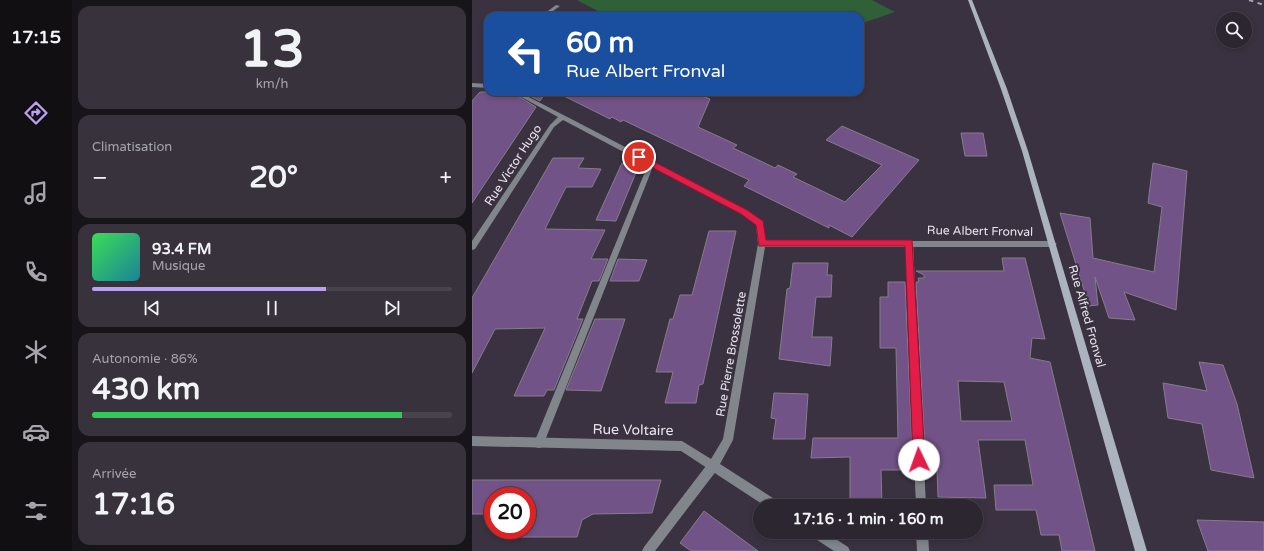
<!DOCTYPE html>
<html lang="fr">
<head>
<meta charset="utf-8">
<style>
  :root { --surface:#2c2630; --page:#38323c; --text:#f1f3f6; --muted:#a6a5ab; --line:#48434c; --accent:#bca0f2 }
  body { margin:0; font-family:"Varela Round",sans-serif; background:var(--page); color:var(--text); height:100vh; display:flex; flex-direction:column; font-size:15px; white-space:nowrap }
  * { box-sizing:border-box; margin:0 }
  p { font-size:13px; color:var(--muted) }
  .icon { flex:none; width:22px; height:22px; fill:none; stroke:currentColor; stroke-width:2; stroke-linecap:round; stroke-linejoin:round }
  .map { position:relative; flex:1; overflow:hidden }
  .details { display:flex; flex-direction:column; gap:6px; padding:6px; background:#18151a; width:400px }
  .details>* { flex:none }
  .guide { position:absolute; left:12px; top:12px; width:380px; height:84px; border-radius:12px; box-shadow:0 2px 6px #0003,0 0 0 1px var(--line); background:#1a4fa0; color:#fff; overflow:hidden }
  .buttons { position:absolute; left:744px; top:12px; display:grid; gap:8px }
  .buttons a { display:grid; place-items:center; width:36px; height:36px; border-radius:50%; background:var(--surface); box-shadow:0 2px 6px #0003,0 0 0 1px var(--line); font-size:20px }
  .speed { position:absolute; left:12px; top:487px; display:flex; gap:8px; font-size:20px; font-weight:700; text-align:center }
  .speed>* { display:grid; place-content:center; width:52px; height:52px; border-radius:50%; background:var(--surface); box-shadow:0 2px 6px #0003,0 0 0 1px var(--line); line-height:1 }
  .speed .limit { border:6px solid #d22; background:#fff; color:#111 }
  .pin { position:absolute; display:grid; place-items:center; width:34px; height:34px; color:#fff; margin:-17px; border:2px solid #fff; border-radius:50%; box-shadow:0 1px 4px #0007 }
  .me { position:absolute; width:44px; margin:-22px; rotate:357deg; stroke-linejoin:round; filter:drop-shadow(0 0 3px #0008) }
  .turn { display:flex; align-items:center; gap:14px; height:84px; padding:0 16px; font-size:18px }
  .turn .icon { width:52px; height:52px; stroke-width:2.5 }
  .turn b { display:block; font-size:28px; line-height:34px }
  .big { font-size:30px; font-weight:800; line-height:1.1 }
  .details .widget { flex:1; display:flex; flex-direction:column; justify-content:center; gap:6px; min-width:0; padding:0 14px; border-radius:12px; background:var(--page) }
  .details .dial { align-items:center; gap:0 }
  .dial b { font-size:52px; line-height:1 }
  .song { display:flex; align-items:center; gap:12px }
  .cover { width:48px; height:48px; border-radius:6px; background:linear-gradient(135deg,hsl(130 70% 55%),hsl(190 70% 35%)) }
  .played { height:4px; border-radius:2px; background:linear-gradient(90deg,var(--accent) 65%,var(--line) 65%) }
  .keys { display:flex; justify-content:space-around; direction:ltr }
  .heat { display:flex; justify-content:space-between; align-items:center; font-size:22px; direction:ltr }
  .charge { height:6px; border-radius:3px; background:linear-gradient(90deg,#34c759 86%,var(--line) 0) }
  .trip { position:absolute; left:281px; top:499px; width:230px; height:40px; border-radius:20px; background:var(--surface); box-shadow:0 2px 6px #0003,0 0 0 1px var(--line); font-weight:800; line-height:40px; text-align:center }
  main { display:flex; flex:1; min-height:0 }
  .tab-bar { display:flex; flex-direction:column; width:72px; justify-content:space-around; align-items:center; background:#120f13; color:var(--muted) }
  .tab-bar .icon { width:28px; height:28px }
  .tab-bar .on { color:var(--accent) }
  .tab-bar b { font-size:18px; color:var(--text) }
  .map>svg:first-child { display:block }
</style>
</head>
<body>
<main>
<nav class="tab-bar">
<b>17:15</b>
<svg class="icon on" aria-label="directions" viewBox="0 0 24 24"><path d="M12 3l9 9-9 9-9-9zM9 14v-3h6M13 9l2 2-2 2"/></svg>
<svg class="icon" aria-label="music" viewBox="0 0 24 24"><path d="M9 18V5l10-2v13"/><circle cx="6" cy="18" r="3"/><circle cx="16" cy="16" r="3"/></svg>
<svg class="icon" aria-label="phone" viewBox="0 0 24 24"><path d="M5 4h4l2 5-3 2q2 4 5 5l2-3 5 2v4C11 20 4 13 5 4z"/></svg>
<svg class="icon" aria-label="climate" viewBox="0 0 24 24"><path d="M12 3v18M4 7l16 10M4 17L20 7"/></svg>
<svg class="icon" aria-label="car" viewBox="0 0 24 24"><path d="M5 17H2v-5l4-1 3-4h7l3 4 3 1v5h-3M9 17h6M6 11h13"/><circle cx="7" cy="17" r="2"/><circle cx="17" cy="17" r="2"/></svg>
<svg class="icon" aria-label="filters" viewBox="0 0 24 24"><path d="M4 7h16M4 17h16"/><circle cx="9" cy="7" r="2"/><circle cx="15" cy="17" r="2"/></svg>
</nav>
<section class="details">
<div class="widget dial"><b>13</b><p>km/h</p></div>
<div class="widget"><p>Climatisation</p>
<div class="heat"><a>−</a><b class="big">20°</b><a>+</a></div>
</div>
<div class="widget">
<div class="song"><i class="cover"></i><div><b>93.4 FM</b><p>Musique</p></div></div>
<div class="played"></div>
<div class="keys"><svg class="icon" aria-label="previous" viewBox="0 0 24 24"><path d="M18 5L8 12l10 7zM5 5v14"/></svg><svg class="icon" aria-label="pause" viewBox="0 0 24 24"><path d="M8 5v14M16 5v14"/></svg><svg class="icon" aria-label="next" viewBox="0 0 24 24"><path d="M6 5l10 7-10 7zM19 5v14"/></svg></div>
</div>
<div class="widget"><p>Autonomie · 86%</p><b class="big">430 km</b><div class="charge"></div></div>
<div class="widget"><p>Arrivée</p><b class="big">17:16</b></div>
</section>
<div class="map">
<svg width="792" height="551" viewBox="0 0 792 551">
  <rect width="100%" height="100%" fill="#3a3240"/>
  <polygon fill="#2f6038" points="105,0 400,0 423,12 388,24 388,16 135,16"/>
  <g fill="#725387" stroke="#857c8c" fill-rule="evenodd">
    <polygon points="8,92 39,92 64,107 0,203 0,101"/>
    <polygon points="50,92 74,92 68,101"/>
    <polygon points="84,92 220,92 238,99 226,127 265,145 261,148 303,168 306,165 325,174 321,177 373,202 410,165 354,140 370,126 447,160 380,237 357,225 357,228 272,186 277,180 151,120 149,122 140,117 138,119"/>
    <polygon points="489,133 511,133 515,156 493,156"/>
    <polygon points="81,158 112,158 106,168 129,169 120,187 94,187 73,229 133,230 119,259 136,259 127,281 120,281 105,319 111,319 82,390 75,390 72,396 42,396 73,328 23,329 0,373 0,298"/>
    <polygon points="150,163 165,170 144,221 124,220"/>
    <polygon points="681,163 715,171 704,310 652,292 663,320 637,318 623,277 626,305 617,306 588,213 618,218 621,258 682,272 690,207 676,203"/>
    <polygon points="237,231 264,231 231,384 227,385 224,403 193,403 201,372 184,372 198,319 201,319 208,295 220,295"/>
    <path d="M530,258H553L573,339L560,338L558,358L578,362L623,551H590L587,535H569L564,510H524L522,485H561L553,440H506L514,498L466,497L465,470H454L444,282H447L446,278H452V275L444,271H532ZM486,381L532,382L540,421H489Z"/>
    <polygon points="146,259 175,260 167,281 138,281"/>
    <polygon points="321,263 356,263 355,275 360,275 359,297 344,297 340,337 360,337 358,366 307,359 315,289 318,288"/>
    <polygon points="416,282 433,282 441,470 409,470 410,506 378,506 378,457 339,458 341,438 426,438 424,348 408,348 408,297 416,297"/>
    <polygon points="123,319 153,319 129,391 94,390"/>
    <polygon points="727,362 751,365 765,404 782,478 739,470 730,424 696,418 691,383 735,391"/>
    <polygon points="302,393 336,394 333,439 301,439 304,419 299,418"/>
    <polygon points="0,480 189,480 180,513 121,514 110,520 105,537 32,537 35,530 55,530 55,496 21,496 21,514 0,514"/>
    <polygon points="232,511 286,551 219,551 208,543"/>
    <polygon points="725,520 792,522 792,551 736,551"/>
  </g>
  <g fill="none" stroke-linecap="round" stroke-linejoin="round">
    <g fill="#81868d" fill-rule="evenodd">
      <polygon points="177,162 179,162 182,164 72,443 71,447 67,448 63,447 62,443"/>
      <polygon points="437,240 441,243 454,506 444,506 433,243"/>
      <polygon points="241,461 245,462 246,466 245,470 183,551 170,551 172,547 237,462"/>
      <polygon points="444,532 456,532 457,551 445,551"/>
    </g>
    <g fill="#81868d" fill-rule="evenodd">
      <polygon points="84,5 88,6 74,16 69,16"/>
      <polygon points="0,83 16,84 16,88 0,87"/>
      <polygon points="40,92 47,92 275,210 291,222 294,241 581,241 585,244 581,247 293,247 261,440 248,464 307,502 308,506 293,506 209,451 0,446 0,436 210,441 239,459 251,439 286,244 284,225 269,214 91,120 82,127 3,249 0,250 0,241 78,125 86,117"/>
      <polygon points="337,532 353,532 376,547 378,551 362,551 339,536"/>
    </g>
    <polygon fill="#abb3be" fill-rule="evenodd" points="496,0 500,0 535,89 556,151 675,551 663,551 550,151 529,89"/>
    <polyline stroke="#a9a3ae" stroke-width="2" stroke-dasharray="4.5 4.5" stroke-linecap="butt" points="777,0 792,5"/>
  </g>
  <polygon fill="#e11d48" stroke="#92132f" points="164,155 169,155 275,210 291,221 294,240 440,240 453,460 451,464 447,465 443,464 441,460 433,246 287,246 284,225 269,214 164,159"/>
  <g text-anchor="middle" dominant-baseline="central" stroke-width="4" stroke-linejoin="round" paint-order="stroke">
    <g font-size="12" fill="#e8e3ec" stroke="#3a3240">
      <text transform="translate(41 165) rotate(-57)">Rue Victor Hugo</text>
      <text transform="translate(508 231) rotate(1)">Rue Albert Fronval</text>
      <text transform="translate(615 316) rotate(74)">Rue Alfred Fronval</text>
      <text transform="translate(259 354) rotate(-80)">Rue Pierre Brossolette</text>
    </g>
    <g font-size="14" fill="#e8e3ec" stroke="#3a3240">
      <text transform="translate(161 430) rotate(1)">Rue Voltaire</text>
    </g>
  </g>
</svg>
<div class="buttons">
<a><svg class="icon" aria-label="search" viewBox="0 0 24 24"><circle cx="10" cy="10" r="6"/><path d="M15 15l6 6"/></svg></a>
</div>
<div class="speed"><div class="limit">20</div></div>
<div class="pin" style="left:167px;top:157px;background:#d93025"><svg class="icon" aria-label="arrive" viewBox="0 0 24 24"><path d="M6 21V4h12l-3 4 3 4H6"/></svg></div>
<svg class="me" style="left:447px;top:460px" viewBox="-20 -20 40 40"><circle r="19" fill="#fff"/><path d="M0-13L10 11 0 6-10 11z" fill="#e11d48"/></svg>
<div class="trip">17:16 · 1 min · 160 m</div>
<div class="guide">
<div class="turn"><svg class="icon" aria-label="left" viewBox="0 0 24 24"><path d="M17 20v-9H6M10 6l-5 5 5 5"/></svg><div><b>60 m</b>Rue Albert Fronval</div></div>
</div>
</div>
</main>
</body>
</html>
